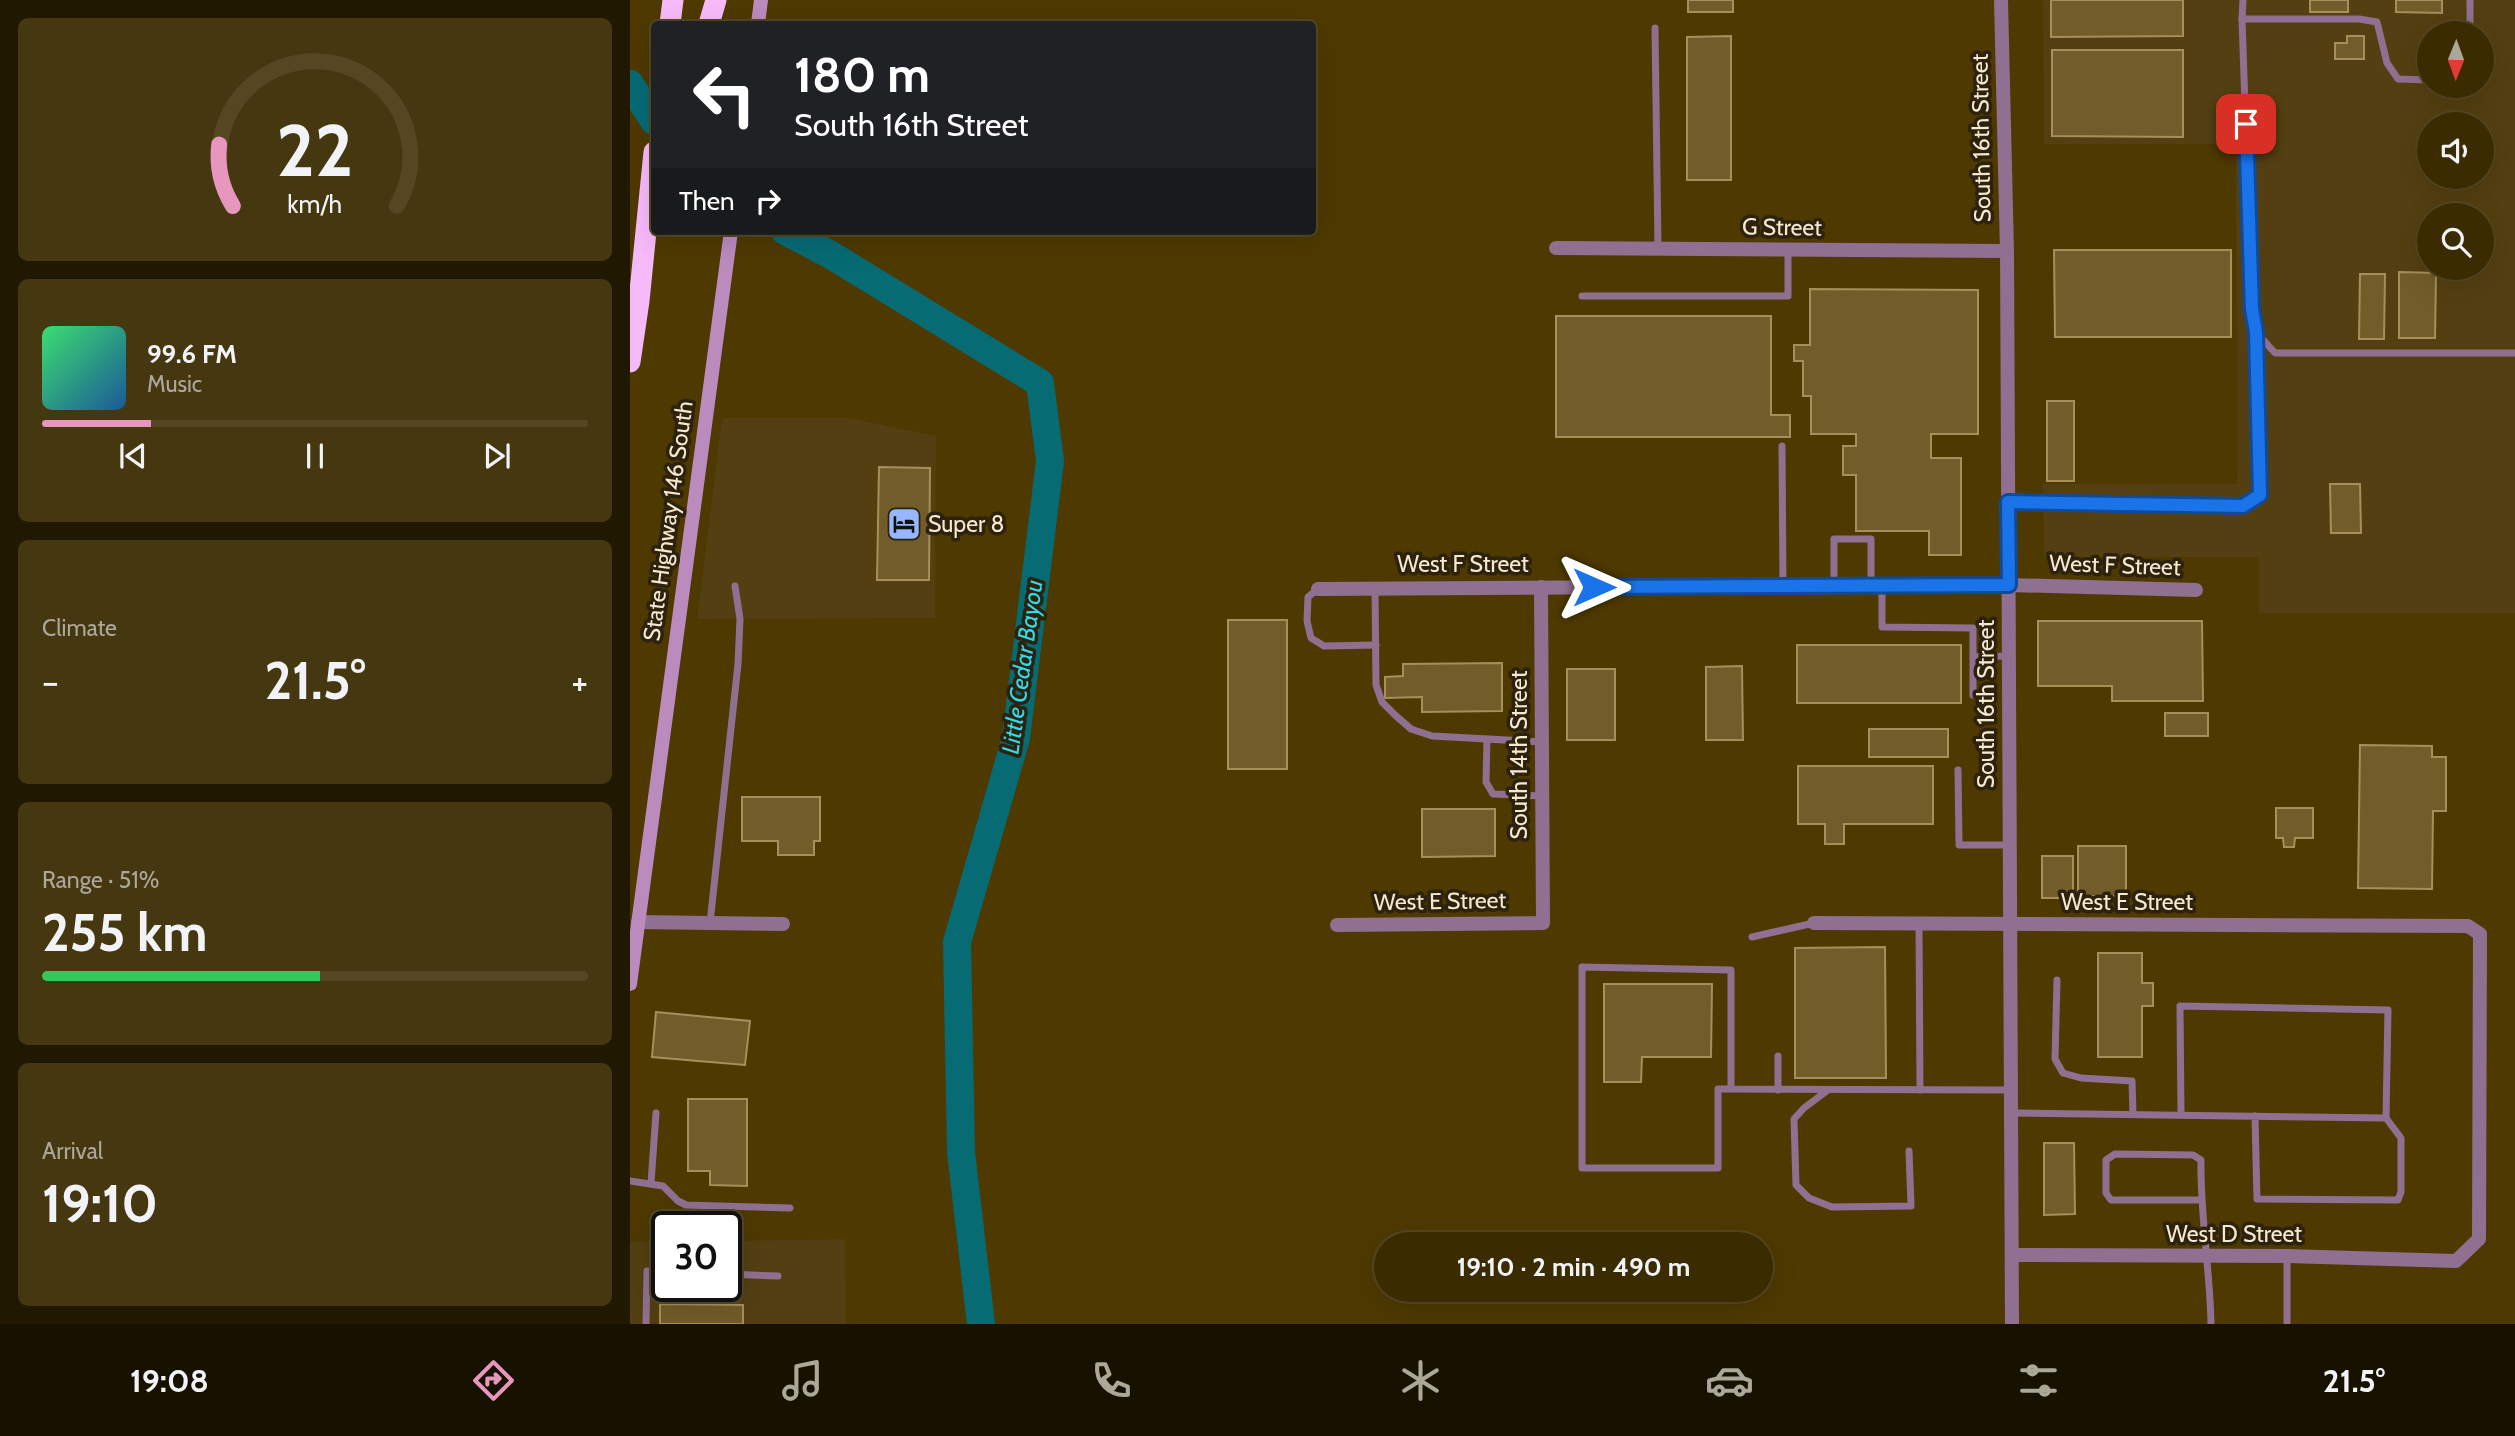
<!DOCTYPE html>
<html lang="en">
<head>
<meta charset="utf-8">
<style>
  :root { --surface:#3a2b00; --page:#45370f; --text:#f1f3f6; --muted:#aba799; --line:#544722; --accent:#e797bd }
  body { margin:0; font-family:Cabin,sans-serif; background:var(--page); color:var(--text); height:100vh; display:flex; flex-direction:column; font-size:26px; white-space:nowrap }
  * { box-sizing:border-box; margin:0 }
  p { font-size:23px; color:var(--muted) }
  .icon { flex:none; width:38px; height:38px; fill:none; stroke:currentColor; stroke-width:2; stroke-linecap:round; stroke-linejoin:round }
  .map { position:relative; flex:1; overflow:hidden }
  .sheet { display:flex; flex-direction:column; gap:18px; padding:18px; background:#201800; width:630px }
  .sheet>* { flex:none }
  .top-card { position:absolute; left:21px; top:21px; width:665px; height:214px; border-radius:7px; box-shadow:0 7px 28px #0002,0 0 0 2px var(--line); background:#202124; color:#fff; overflow:hidden }
  .needle { width:46px; rotate:181deg }
  .controls { position:absolute; left:1787px; top:21px; display:grid; gap:14px }
  .controls a { display:grid; place-items:center; width:77px; height:77px; border-radius:50%; background:var(--surface); box-shadow:0 7px 28px #0002,0 0 0 2px var(--line); font-size:35px }
  .speed { position:absolute; left:21px; top:1211px; display:flex; gap:14px; font-size:35px; font-weight:700; text-align:center }
  .speed>* { display:grid; place-content:center; width:91px; height:91px; border-radius:50%; background:var(--surface); box-shadow:0 7px 28px #0002,0 0 0 2px var(--line); line-height:1 }
  .speed .limit { border:4px solid #111; border-radius:10px; background:#fff; color:#111 }
  .pin { position:absolute; display:grid; place-items:center; width:60px; height:60px; color:#fff; margin:-30px; border-radius:14px; box-shadow:0 4px 10px #0006 }
  .me { position:absolute; width:77px; margin:-38px; rotate:90deg; stroke-linejoin:round; filter:drop-shadow(0 0 5px #0008) }
  .turn { display:flex; align-items:center; gap:24px; height:147px; padding:0 28px; font-size:32px }
  .turn .icon { width:91px; height:91px; stroke-width:2.5 }
  .turn b { display:block; font-size:49px; line-height:60px }
  .then { display:flex; align-items:center; height:66px; padding:0 28px; background:#0003; gap:14px; font-size:26px }
  .big { font-size:52px; font-weight:700; line-height:1.1 }
  .sheet .widget { flex:1; display:flex; flex-direction:column; justify-content:center; gap:10px; min-width:0; padding:0 24px; border-radius:10px; background:var(--page) }
  .sheet .dial { align-items:center; gap:0 }
  .dial svg { height:182px; overflow:visible; fill:none; stroke:var(--line); stroke-width:7; stroke-linecap:round; text-anchor:middle }
  .dial text { fill:var(--text); stroke:none }
  .song { display:flex; align-items:center; gap:21px }
  .cover { width:84px; height:84px; border-radius:10px; background:linear-gradient(135deg,hsl(140 70% 55%),hsl(210 70% 35%)) }
  .played { height:7px; border-radius:4px; background:linear-gradient(90deg,var(--accent) 20%,var(--line) 20%) }
  .keys { display:flex; justify-content:space-around; direction:ltr }
  .heat { display:flex; justify-content:space-between; align-items:center; font-size:38px; direction:ltr }
  .charge { height:10px; border-radius:5px; background:linear-gradient(90deg,#34c759 51%,var(--line) 0) }
  .trip { position:absolute; left:744px; top:1232px; width:399px; height:70px; border-radius:35px; background:var(--surface); box-shadow:0 7px 28px #0002,0 0 0 2px var(--line); font-weight:700; line-height:70px; text-align:center }
  .tabs { display:flex; height:112px; justify-content:space-around; align-items:center; background:#171100; color:var(--muted) }
  .tabs .icon { width:49px; height:49px }
  .tabs .on { color:var(--accent) }
  .tabs b { font-size:32px; color:var(--text) }
  main { display:flex; flex:1; min-height:0 }
  .map>svg:first-child { display:block }
</style>
</head>
<body>
<main>
<section class="sheet">
<div class="widget dial"><svg viewBox="0 0 100 80">
<path d="M14 69A42 42 0 1 1 86 69"/>
<path d="M14 69A42 42 0 0 1 8 42" stroke="#e797bd"/>
<text x="50" y="56" font-size="32" font-weight="700">22</text>
<text x="50" y="72" font-size="11">km/h</text>
</svg></div>
<div class="widget">
<div class="song"><i class="cover"></i><div><b>99.6 FM</b><p>Music</p></div></div>
<div class="played"></div>
<div class="keys"><svg class="icon" aria-label="previous" viewBox="0 0 24 24"><path d="M18 5L8 12l10 7zM5 5v14"/></svg><svg class="icon" aria-label="pause" viewBox="0 0 24 24"><path d="M8 5v14M16 5v14"/></svg><svg class="icon" aria-label="next" viewBox="0 0 24 24"><path d="M6 5l10 7-10 7zM19 5v14"/></svg></div>
</div>
<div class="widget"><p>Climate</p>
<div class="heat"><a>−</a><b class="big">21.5°</b><a>+</a></div>
</div>
<div class="widget"><p>Range · 51%</p><b class="big">255 km</b><div class="charge"></div></div>
<div class="widget"><p>Arrival</p><b class="big">19:10</b></div>
</section>
<div class="map">
<svg width="1885" height="1324" viewBox="0 0 1885 1324">
  <rect width="100%" height="100%" fill="#4e3900"/>
  <g fill="#533f11" fill-rule="evenodd">
    <path d="M1413,0H1885V613H1629V557H1414L1413,484H1607L1606,144H1414ZM1799,33H1852V86H1799ZM1799,124H1852V177H1799ZM1799,215H1852V268H1799Z"/>
    <polygon points="92,418 219,418 306,436 305,618 67,619"/>
    <polygon points="215,1239 216,1324 0,1324 0,1242 37,1241 37,1286 96,1286 96,1241"/>
  </g>
  <g fill="none" stroke-linecap="round" stroke-linejoin="round">
    <g stroke="#076b74" stroke-width="28">
      <polyline points="0,84 24,121"/>
      <polyline points="155,231 201,255 410,383 420,461 386,738 327,942 331,1152 351,1324"/>
    </g>
  </g>
  <g fill="#725c29" stroke="#a78f5c" stroke-width="2">
    <rect x="1058" y="0" width="45" height="12"/>
    <polygon points="1421,0 1553,0 1553,36 1421,37"/>
    <rect x="1680" y="0" width="38" height="12"/>
    <polygon points="1766,0 1812,0 1812,13 1766,12"/>
    <polygon points="1101,36 1101,180 1057,180 1057,37"/>
    <polygon points="1717,36 1734,36 1734,59 1705,59 1705,43 1717,43"/>
    <polygon points="1422,50 1553,50 1553,137 1422,136"/>
    <polygon points="1424,250 1601,250 1601,337 1425,337"/>
    <polygon points="1769,272 1806,273 1805,338 1769,338"/>
    <polygon points="1730,274 1755,274 1754,339 1729,339"/>
    <polygon points="1180,289 1348,290 1348,434 1301,434 1301,458 1331,458 1331,555 1299,555 1299,531 1226,531 1226,475 1213,475 1213,446 1226,446 1226,434 1181,434 1181,396 1173,396 1173,361 1164,361 1164,345 1180,345"/>
    <polygon points="926,316 1141,316 1141,415 1160,415 1160,437 926,437"/>
    <rect x="1417" y="401" width="27" height="80"/>
    <polygon points="249,467 300,468 299,580 247,580"/>
    <polygon points="1700,484 1730,484 1731,533 1701,533"/>
    <rect x="598" y="620" width="59" height="149"/>
    <polygon points="1408,621 1572,621 1573,701 1482,701 1482,686 1408,686"/>
    <rect x="1167" y="645" width="164" height="58"/>
    <polygon points="872,663 872,711 792,712 792,697 755,698 755,677 773,676 773,664"/>
    <polygon points="1112,666 1113,740 1076,740 1076,667"/>
    <rect x="937" y="669" width="48" height="71"/>
    <rect x="1535" y="713" width="43" height="23"/>
    <rect x="1239" y="729" width="79" height="28"/>
    <polygon points="1730,745 1802,746 1802,757 1816,757 1816,811 1803,811 1802,889 1728,888"/>
    <polygon points="1168,766 1303,766 1303,824 1214,824 1214,844 1195,844 1195,824 1168,824"/>
    <polygon points="112,797 190,797 190,841 184,841 184,855 148,855 148,841 112,841"/>
    <polygon points="1646,808 1683,808 1683,838 1665,838 1664,847 1654,847 1653,838 1646,838"/>
    <polygon points="792,809 865,809 865,856 792,857"/>
    <rect x="1448" y="846" width="48" height="50"/>
    <rect x="1412" y="856" width="31" height="42"/>
    <polygon points="1255,947 1256,1078 1165,1078 1165,948"/>
    <polygon points="1468,953 1512,953 1512,983 1523,983 1523,1006 1512,1006 1512,1057 1468,1057"/>
    <polygon points="974,984 1082,984 1081,1057 1012,1057 1011,1082 974,1082"/>
    <polygon points="26,1012 120,1021 115,1065 22,1057"/>
    <polygon points="58,1099 117,1099 117,1186 80,1185 80,1171 58,1171"/>
    <polygon points="1414,1143 1444,1143 1445,1214 1414,1215"/>
    <polygon points="30,1304 113,1305 113,1324 30,1324"/>
  </g>
  <g fill="none" stroke-linecap="round" stroke-linejoin="round">
    <g stroke="#8f7090" stroke-width="7">
      <polyline points="1613,0 1612,19 1729,19 1747,22 1757,63 1768,79 1799,80"/>
      <polyline points="1612,19 1622,309 1626,332 1645,353 1885,353"/>
      <polyline points="1025,28 1028,248"/>
      <polyline points="1840,33 1840,0"/>
      <polyline points="952,296 1158,296 1158,250"/>
      <polyline points="1152,446 1153,586"/>
      <polyline points="1378,502 1613,506 1631,495 1626,332"/>
      <polyline points="1252,585 1252,627 1343,628 1343,695"/>
      <polyline points="1204,586 1204,539 1241,539 1241,586"/>
      <polyline points="745,588 746,685 752,702 765,715 781,729 802,736 912,742"/>
      <polyline points="688,589 678,597 677,621 681,638 694,646 746,645"/>
      <polyline points="1343,657 1378,656"/>
      <polyline points="857,739 856,782 863,794 912,796"/>
      <polyline points="1328,770 1329,845 1379,845"/>
      <polyline points="80,923 108,664 110,619 105,586"/>
      <polyline points="1289,924 1290,1090"/>
      <polyline points="1122,937 1184,923"/>
      <polyline points="1427,980 1425,1059 1433,1073 1451,1078 1502,1081 1503,1114"/>
      <polyline points="1148,1056 1148,1090"/>
      <polyline points="1101,1089 1088,1089 1088,1168 952,1168 952,967 1101,970 1101,1089 1380,1090"/>
      <polyline points="1198,1090 1174,1108 1164,1119 1166,1185 1179,1198 1202,1207 1281,1206 1279,1151"/>
      <polyline points="1380,1113 1756,1118 1771,1138 1771,1192 1768,1200 1627,1199 1625,1116"/>
      <polyline points="1551,1115 1550,1006 1758,1010 1756,1118"/>
      <polyline points="0,1181 33,1186 48,1201 56,1205 160,1208"/>
      <polyline points="21,1183 26,1113"/>
      <path d="M1570,1200H1481L1476,1193V1160L1485,1154L1563,1155L1571,1160C1570,1215 1580,1269 1581,1324"/>
      <polyline points="1657,1256 1657,1324"/>
      <polyline points="96,1274 148,1276"/>
      <polyline points="16,1324 17,1271 37,1272"/>
    </g>
    <g stroke="#8f7090" stroke-width="14">
      <polyline points="1371,0 1377,251 1382,1324"/>
      <polyline points="926,248 1377,251"/>
      <polyline points="688,589 1379,585 1566,590"/>
      <polyline points="8,922 153,924"/>
      <polyline points="1184,923 1838,926 1850,934 1849,1239 1826,1261 1657,1256 1382,1255"/>
      <polyline points="707,925 913,923 911,587"/>
    </g>
    <g stroke="#bc8bbe" stroke-width="14">
      <polyline points="128,24 131,0"/>
      <polyline points="0,984 101,231"/>
    </g>
    <g stroke="#f7baf9" stroke-width="21">
      <polyline points="40,24 43,0"/>
      <polyline points="79,24 86,0"/>
      <polyline points="0,362 9,301 24,152"/>
    </g>
  </g>
  <g fill="none" stroke-linecap="round" stroke-linejoin="round">
    <defs>
      <polyline id="route" points="964,587 1379,585 1378,502 1613,506 1630,495 1626,332 1622,309 1616,124"/>
    </defs>
    <use href="#route" stroke="#114b97" stroke-width="18"/>
    <use href="#route" stroke="#1a73e8" stroke-width="12"/>
  </g>
  <defs>
    <symbol id="hotel-square" viewBox="-11 -11 22 22"><rect x="-9" y="-9" width="18" height="18" rx="4" fill="#96b6fd" stroke="#2c220d"/><path d="M-6-4.5h1.5V1H6V5H4.5V3h-9V5H-6ZM-4 0a1.8 1.8 0 1 1 3.6 0ZM.5 0V-2.5h3Q6-2.5 6 0Z" fill="#111"/></symbol>
  </defs>
  <g fill-rule="evenodd">
    <use href="#hotel-square" x="255" y="505" width="38" height="38"/>
  </g>
  <g text-anchor="middle" dominant-baseline="central" stroke-width="7" stroke-linejoin="round" paint-order="stroke">
    <g font-size="23" fill="#f6e9cf" stroke="#2c220d">
      <text transform="translate(1351 138) rotate(-91)">South 16th Street</text>
      <text transform="translate(1152 227) rotate(1)">G Street</text>
      <text transform="translate(38 521) rotate(-82)">State Highway 146 South</text>
      <text x="833" y="564">West F Street</text>
      <text transform="translate(1485 565) rotate(2)">West F Street</text>
      <text transform="translate(1356 704) rotate(-90)">South 16th Street</text>
      <text transform="translate(889 755) rotate(-90)">South 14th Street</text>
      <text transform="translate(810 901) rotate(-1)">West E Street</text>
      <text x="1497" y="902">West E Street</text>
      <text x="1604" y="1234">West D Street</text>
    </g>
    <g font-size="23" fill="#f6e9cf" stroke="#2c220d" text-anchor="start">
      <text x="298" y="524">Super 8</text>
    </g>
    <g font-size="24" font-style="italic" fill="#31dbec" stroke="#2c220d">
      <text transform="translate(392 667) rotate(-82)">Little Cedar Bayou</text>
    </g>
  </g>
</svg>
<div class="controls">
<a><svg class="needle" viewBox="-14 -14 28 28"><path d="M0-13l5 13h-10z" fill="#e53935"/><path d="M0 13l5-13h-10z" fill="#aba799"/></svg></a>
<a><svg class="icon" aria-label="sound" viewBox="0 0 24 24"><path d="M4 9h4l5-4v14l-5-4H4zM17 9q2 3 0 6"/></svg></a>
<a><svg class="icon" aria-label="search" viewBox="0 0 24 24"><circle cx="10" cy="10" r="6"/><path d="M15 15l6 6"/></svg></a>
</div>
<div class="speed"><div class="limit">30</div></div>
<div class="pin" style="left:1616px;top:124px;background:#d93025"><svg class="icon" aria-label="arrive" viewBox="0 0 24 24"><path d="M6 21V4h12l-3 4 3 4H6"/></svg></div>
<svg class="me" style="left:964px;top:587px" viewBox="-20 -20 40 40"><path d="M0-17L14 15 0 8-14 15z" fill="#1a73e8" stroke="#fff" stroke-width="4"/></svg>
<div class="trip">19:10 · 2 min · 490 m</div>
<div class="top-card">
<div class="turn"><svg class="icon" aria-label="left" viewBox="0 0 24 24"><path d="M17 20v-9H6M10 6l-5 5 5 5"/></svg><div><b>180 m</b>South 16th Street</div></div>
<div class="then">Then<svg class="icon" aria-label="right" viewBox="0 0 24 24"><path d="M7 20v-9h11M14 6l5 5-5 5"/></svg></div>
</div>
</div>
</main>
<nav class="tabs">
<b>19:08</b>
<svg class="icon on" aria-label="directions" viewBox="0 0 24 24"><path d="M12 3l9 9-9 9-9-9zM9 14v-3h6M13 9l2 2-2 2"/></svg>
<svg class="icon" aria-label="music" viewBox="0 0 24 24"><path d="M9 18V5l10-2v13"/><circle cx="6" cy="18" r="3"/><circle cx="16" cy="16" r="3"/></svg>
<svg class="icon" aria-label="phone" viewBox="0 0 24 24"><path d="M5 4h4l2 5-3 2q2 4 5 5l2-3 5 2v4C11 20 4 13 5 4z"/></svg>
<svg class="icon" aria-label="climate" viewBox="0 0 24 24"><path d="M12 3v18M4 7l16 10M4 17L20 7"/></svg>
<svg class="icon" aria-label="car" viewBox="0 0 24 24"><path d="M5 17H2v-5l4-1 3-4h7l3 4 3 1v5h-3M9 17h6M6 11h13"/><circle cx="7" cy="17" r="2"/><circle cx="17" cy="17" r="2"/></svg>
<svg class="icon" aria-label="filters" viewBox="0 0 24 24"><path d="M4 7h16M4 17h16"/><circle cx="9" cy="7" r="2"/><circle cx="15" cy="17" r="2"/></svg>
<b>21.5°</b>
</nav>
</body>
</html>
